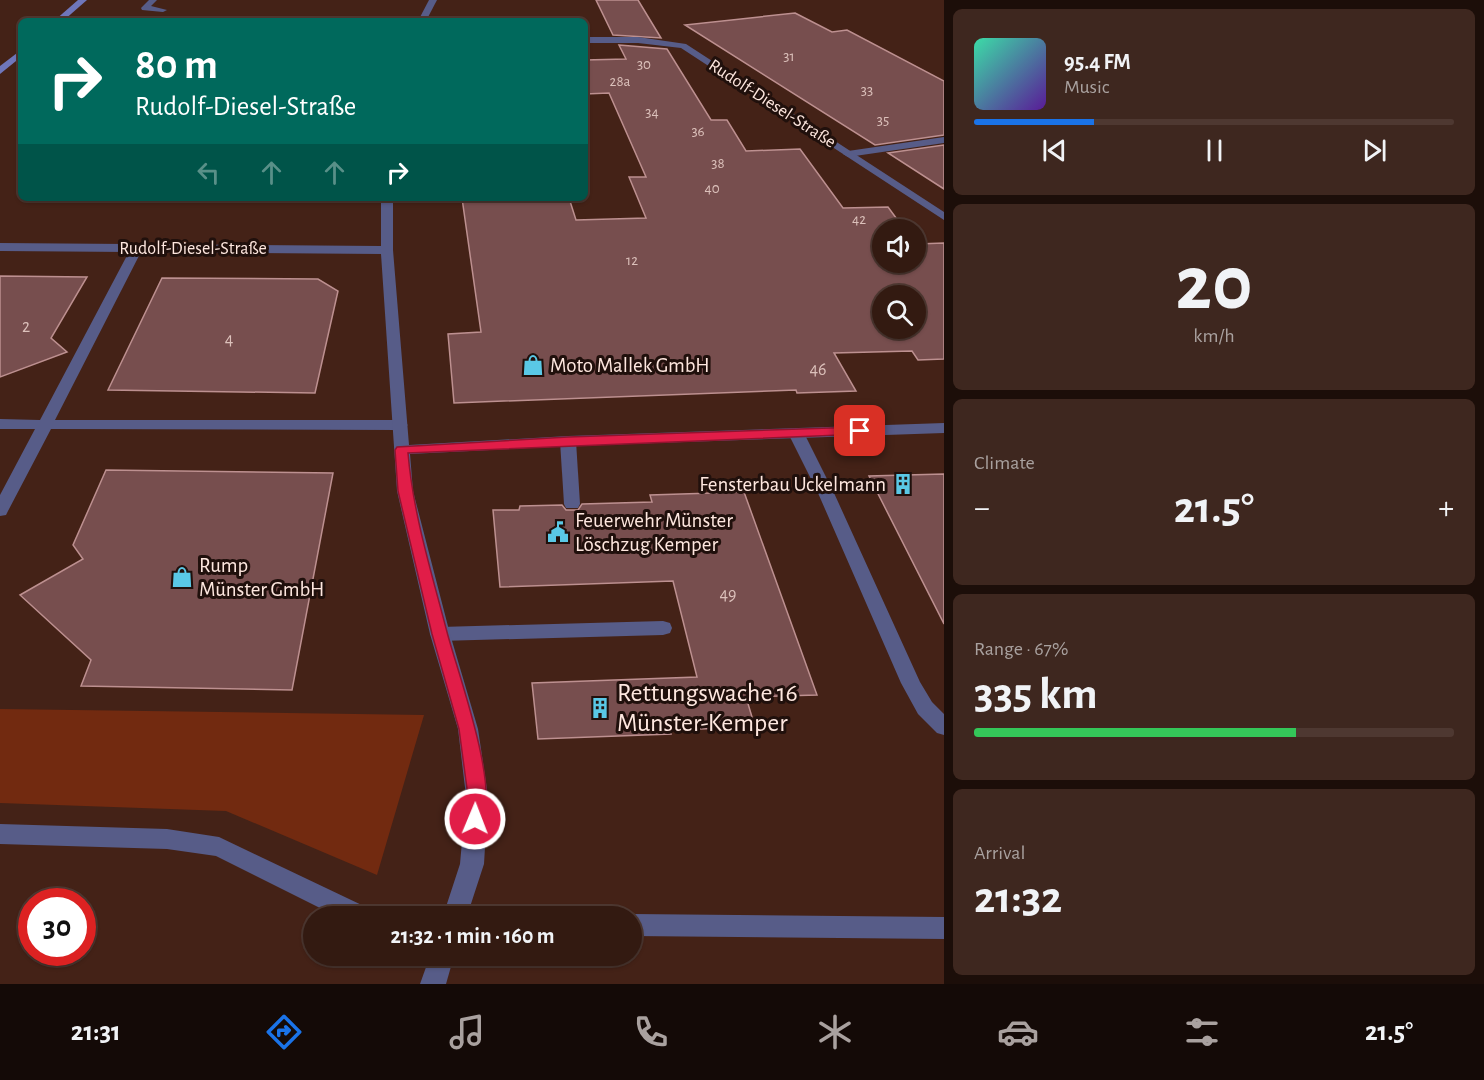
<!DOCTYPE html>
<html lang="en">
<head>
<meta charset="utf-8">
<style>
  :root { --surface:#331a11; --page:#3e271f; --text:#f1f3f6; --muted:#a9a19f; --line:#4e3831; --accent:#1a73e8 }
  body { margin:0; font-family:"Alegreya Sans",sans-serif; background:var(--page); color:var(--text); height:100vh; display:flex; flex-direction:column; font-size:22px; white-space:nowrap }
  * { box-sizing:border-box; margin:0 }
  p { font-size:20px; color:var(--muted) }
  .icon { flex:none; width:33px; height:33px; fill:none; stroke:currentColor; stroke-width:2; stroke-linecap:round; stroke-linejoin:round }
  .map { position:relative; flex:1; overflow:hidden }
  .side { display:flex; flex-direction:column; gap:9px; padding:9px; background:#1c0e09; width:540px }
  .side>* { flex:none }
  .banner { position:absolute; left:18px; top:18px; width:570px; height:183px; border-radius:9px; box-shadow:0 2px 4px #0004,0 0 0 2px var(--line); background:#00695c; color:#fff; overflow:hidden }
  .fabs { position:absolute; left:872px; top:219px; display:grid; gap:12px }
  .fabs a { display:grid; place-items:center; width:54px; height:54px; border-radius:50%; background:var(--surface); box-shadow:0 2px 4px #0004,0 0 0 2px var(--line); font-size:30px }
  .speed { position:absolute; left:18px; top:888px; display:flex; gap:12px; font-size:30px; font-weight:700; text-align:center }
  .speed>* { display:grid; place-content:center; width:78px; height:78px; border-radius:50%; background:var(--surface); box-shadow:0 2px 4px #0004,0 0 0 2px var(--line); line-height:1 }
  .speed .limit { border:9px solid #d22; background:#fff; color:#111 }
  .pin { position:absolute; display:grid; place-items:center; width:51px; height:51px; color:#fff; margin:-26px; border-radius:12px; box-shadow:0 3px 9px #0006 }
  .me { position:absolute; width:66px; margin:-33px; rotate:1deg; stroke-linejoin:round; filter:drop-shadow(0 0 4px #0008) }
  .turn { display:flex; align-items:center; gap:21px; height:126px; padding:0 18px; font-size:27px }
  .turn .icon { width:78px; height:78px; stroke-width:2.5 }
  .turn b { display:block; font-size:42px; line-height:51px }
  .lanes { display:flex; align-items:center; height:57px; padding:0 18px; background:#0003; justify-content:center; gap:30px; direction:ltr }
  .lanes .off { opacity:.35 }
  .big { font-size:45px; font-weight:700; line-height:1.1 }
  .side .widget { flex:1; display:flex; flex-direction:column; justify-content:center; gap:9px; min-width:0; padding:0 21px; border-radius:9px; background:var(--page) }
  .side .dial { align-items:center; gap:0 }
  .dial b { font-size:78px; line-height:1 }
  .song { display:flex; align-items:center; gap:18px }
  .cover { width:72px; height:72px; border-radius:9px; background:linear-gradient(135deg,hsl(160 70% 55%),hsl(270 70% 35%)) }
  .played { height:6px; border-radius:3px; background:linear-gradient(90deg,var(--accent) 25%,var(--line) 25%) }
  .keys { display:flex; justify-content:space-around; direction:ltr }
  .heat { display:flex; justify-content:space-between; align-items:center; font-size:33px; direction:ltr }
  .charge { height:9px; border-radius:4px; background:linear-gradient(90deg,#34c759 67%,var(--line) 0) }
  .trip { position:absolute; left:303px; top:906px; width:339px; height:60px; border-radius:30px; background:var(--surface); box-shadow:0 2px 4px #0004,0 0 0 2px var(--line); font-weight:700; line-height:60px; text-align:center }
  .menu { display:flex; height:96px; justify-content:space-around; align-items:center; background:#140a07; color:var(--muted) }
  .menu .icon { width:42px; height:42px }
  .menu .current { color:var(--accent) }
  .menu b { font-size:27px; color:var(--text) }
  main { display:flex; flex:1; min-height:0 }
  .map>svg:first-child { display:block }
</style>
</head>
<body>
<main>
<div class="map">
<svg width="944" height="984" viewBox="0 0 944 984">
  <rect width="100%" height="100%" fill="#442217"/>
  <polygon fill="#722a10" points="0,709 424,715 377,875 226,811 0,803"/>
  <g fill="#774e4e" stroke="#bd9090" stroke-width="1.5" fill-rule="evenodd">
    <polygon points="596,0 638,0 661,38 613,35"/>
    <polygon points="795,13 832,32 847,30 944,81 944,135 875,145 685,25"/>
    <path d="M619,45L667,49L711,120H727L746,151L800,149L843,208L888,207L905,230H882V262H915V242L917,244L944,243V359L918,360L912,351L834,353L856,391L797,393L796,390L454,403L448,334L481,332L462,198H569L576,220L646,218L629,177H646L609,93L585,94V60L626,59ZM882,296H915V328H882Z"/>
    <polygon points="944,145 944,189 888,153"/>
    <polygon points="0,276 87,277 51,338 67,352 0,377"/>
    <polygon points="162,278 318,279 338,291 315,393 108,390"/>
    <polygon points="106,470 333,473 292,690 81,686 91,660 20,595 83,559 73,545"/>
    <polygon points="944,474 944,624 869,476"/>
    <polygon points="744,492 817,695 746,697 755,727 670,730 671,734 538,739 532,683 697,677 673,581 500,587 493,510 519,510 520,506 562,505 566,510 578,510 582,504 652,502 650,495"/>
  </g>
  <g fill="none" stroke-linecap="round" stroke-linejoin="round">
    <g fill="#575c88" fill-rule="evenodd">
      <polygon points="149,0 157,0 151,6 167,10 163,12 142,10 141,8"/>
      <polygon points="944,137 944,143 848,157 843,154 848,151"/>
      <polygon points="137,244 143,248 55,420 400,420 408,425 400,430 51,429 8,511 6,515 0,516 0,495 35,429 0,429 0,419 40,420 131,248"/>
      <polygon points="796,428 804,433 834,493 920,682 932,702 944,714 944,735 937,733 918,714 901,683 818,493 788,433"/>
      <polygon points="568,436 576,441 580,504 578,508 566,508 564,504 560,441"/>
      <polygon points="663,621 670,623 672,628 670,633 663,635 440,641 433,639 430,634 433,629 440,627"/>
      <polygon points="632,914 944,917 944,939 632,936 632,916 625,916"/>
    </g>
    <g fill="#575c88" fill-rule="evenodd">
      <polygon points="429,0 437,0 426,21 418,21"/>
      <polygon points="585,37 638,37 686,44 944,212 944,220 681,48 638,43 585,43"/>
      <polygon points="381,198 393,198 393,250 409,445 568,436 944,423 944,433 568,446 410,454 413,491 450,634 478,729 488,796 484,864 467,916 443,916 460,864 466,796 458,729 430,634 397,491 381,254 0,251 0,243 381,246"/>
      <polygon points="0,824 167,829 219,837 368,908 371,916 336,916 216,856 167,849 0,844"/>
      <polygon points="430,956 454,956 446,984 420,984"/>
    </g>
    <g fill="#6f76bb" fill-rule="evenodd">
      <polygon points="78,0 87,0 63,21 54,21"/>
      <polygon points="21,50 21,57 0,74 0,66"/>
    </g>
  </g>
  <path fill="#e11d48" stroke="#92132f" stroke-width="1.5" d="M860,427L866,431L864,434L408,453C413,514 432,574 447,632C458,674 500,787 482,825L475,827L469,825L466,819L468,796L459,729L432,634L398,491L395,450L397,447L568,437Z"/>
  <defs>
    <symbol id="shop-bare" viewBox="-9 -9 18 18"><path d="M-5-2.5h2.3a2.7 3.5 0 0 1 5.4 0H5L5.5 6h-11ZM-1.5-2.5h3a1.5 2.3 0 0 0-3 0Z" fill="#5ac8e6" stroke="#20100c" stroke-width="2.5" paint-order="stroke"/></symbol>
    <symbol id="building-bare" viewBox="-9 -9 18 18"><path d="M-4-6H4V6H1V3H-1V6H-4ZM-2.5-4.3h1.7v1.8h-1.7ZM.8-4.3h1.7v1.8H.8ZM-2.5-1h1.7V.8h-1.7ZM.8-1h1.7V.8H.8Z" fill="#5ac8e6" stroke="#20100c" stroke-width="2.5" paint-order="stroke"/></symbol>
    <symbol id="civic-bare" viewBox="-9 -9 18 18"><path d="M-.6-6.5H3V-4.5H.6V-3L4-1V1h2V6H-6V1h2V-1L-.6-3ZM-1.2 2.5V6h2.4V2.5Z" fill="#5ac8e6" stroke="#20100c" stroke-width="2.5" paint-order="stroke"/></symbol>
  </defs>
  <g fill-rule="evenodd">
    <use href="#shop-bare" x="518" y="350" width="30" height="30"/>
    <use href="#building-bare" x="888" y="469" width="30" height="30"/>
    <use href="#civic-bare" x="543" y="517" width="30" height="30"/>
    <use href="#shop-bare" x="167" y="562" width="30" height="30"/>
    <use href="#building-bare" x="585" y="693" width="30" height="30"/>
  </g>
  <g text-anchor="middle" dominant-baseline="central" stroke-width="6" stroke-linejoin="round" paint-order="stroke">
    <g font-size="15" fill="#dcc1bb">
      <text x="789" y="56">31</text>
      <text x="644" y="64">30</text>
      <text x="620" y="81">28a</text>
      <text x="867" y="90">33</text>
      <text x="652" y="112">34</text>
      <text x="883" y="120">35</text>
      <text x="698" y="131">36</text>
      <text x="718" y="163">38</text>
      <text x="712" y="188">40</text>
      <text x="859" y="219">42</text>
      <text x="632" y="260">12</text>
    </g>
    <g font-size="18" fill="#fee7df" stroke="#20100c">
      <text transform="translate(772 104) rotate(33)">Rudolf-Diesel-Straße</text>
      <text x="193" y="249">Rudolf-Diesel-Straße</text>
    </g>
    <g font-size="18" fill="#dcc1bb">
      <text x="26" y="327">2</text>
      <text x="229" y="340">4</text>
      <text x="818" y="370">46</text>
      <text x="728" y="595">49</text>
    </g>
    <g font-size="21" fill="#fee7df" stroke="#20100c" text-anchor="start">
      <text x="550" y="365">Moto Mallek GmbH</text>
      <text x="886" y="484" text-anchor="end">Fensterbau Uckelmann</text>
      <text x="575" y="520">Feuerwehr Münster<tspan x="575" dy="24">Löschzug Kemper</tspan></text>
      <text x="199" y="565">Rump<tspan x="199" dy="24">Münster GmbH</tspan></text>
    </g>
    <g font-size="26" fill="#fee7df" stroke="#20100c" text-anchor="start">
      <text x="617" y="693">Rettungswache 16<tspan x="617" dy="30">Münster-Kemper</tspan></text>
    </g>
  </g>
</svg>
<div class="fabs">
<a><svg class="icon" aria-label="sound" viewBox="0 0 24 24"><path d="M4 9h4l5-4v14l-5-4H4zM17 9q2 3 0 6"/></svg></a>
<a><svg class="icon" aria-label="search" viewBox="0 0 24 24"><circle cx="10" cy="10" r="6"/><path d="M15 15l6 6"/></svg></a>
</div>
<div class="speed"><div class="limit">30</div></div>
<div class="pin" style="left:860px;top:431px;background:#d93025"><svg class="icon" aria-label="arrive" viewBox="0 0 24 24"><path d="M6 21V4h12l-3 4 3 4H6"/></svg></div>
<svg class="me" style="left:475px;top:819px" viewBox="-20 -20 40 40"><circle r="17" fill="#e11d48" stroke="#fff" stroke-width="3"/><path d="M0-11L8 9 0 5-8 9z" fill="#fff"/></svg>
<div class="trip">21:32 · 1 min · 160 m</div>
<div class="banner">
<div class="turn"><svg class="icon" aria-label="right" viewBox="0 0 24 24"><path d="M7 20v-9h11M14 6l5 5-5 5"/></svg><div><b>80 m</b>Rudolf-Diesel-Straße</div></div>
<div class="lanes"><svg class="icon off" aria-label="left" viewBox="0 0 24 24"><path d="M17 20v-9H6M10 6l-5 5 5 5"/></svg><svg class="icon off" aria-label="ahead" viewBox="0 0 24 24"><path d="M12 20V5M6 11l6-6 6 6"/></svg><svg class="icon off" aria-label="ahead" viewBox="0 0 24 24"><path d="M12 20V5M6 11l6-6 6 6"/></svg><svg class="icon" aria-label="right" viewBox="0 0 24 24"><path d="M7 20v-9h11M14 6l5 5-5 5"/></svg></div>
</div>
</div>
<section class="side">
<div class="widget">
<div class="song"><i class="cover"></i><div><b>95.4 FM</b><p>Music</p></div></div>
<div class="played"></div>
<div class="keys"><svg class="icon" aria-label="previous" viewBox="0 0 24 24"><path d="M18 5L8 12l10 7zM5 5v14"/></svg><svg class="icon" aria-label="pause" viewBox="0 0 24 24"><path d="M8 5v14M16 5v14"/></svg><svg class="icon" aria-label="next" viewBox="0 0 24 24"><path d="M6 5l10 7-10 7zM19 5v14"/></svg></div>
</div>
<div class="widget dial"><b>20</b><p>km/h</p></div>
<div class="widget"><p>Climate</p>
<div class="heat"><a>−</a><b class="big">21.5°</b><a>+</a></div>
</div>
<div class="widget"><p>Range · 67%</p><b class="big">335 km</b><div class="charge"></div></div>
<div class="widget"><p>Arrival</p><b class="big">21:32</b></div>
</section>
</main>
<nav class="menu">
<b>21:31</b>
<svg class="icon current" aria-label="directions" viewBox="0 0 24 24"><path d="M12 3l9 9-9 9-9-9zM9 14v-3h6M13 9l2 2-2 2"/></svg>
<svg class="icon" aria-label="music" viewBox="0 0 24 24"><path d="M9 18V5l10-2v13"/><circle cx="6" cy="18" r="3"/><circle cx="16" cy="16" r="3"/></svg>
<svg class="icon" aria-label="phone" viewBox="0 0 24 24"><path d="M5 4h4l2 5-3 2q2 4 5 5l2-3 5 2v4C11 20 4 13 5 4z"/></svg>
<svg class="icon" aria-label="climate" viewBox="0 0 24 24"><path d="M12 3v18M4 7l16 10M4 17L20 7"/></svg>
<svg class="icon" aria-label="car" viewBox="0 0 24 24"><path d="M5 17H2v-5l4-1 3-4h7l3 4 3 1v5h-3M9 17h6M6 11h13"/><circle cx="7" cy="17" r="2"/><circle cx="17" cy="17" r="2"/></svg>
<svg class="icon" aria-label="filters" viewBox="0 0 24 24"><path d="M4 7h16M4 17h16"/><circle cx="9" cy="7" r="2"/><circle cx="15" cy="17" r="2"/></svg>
<b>21.5°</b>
</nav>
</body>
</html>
